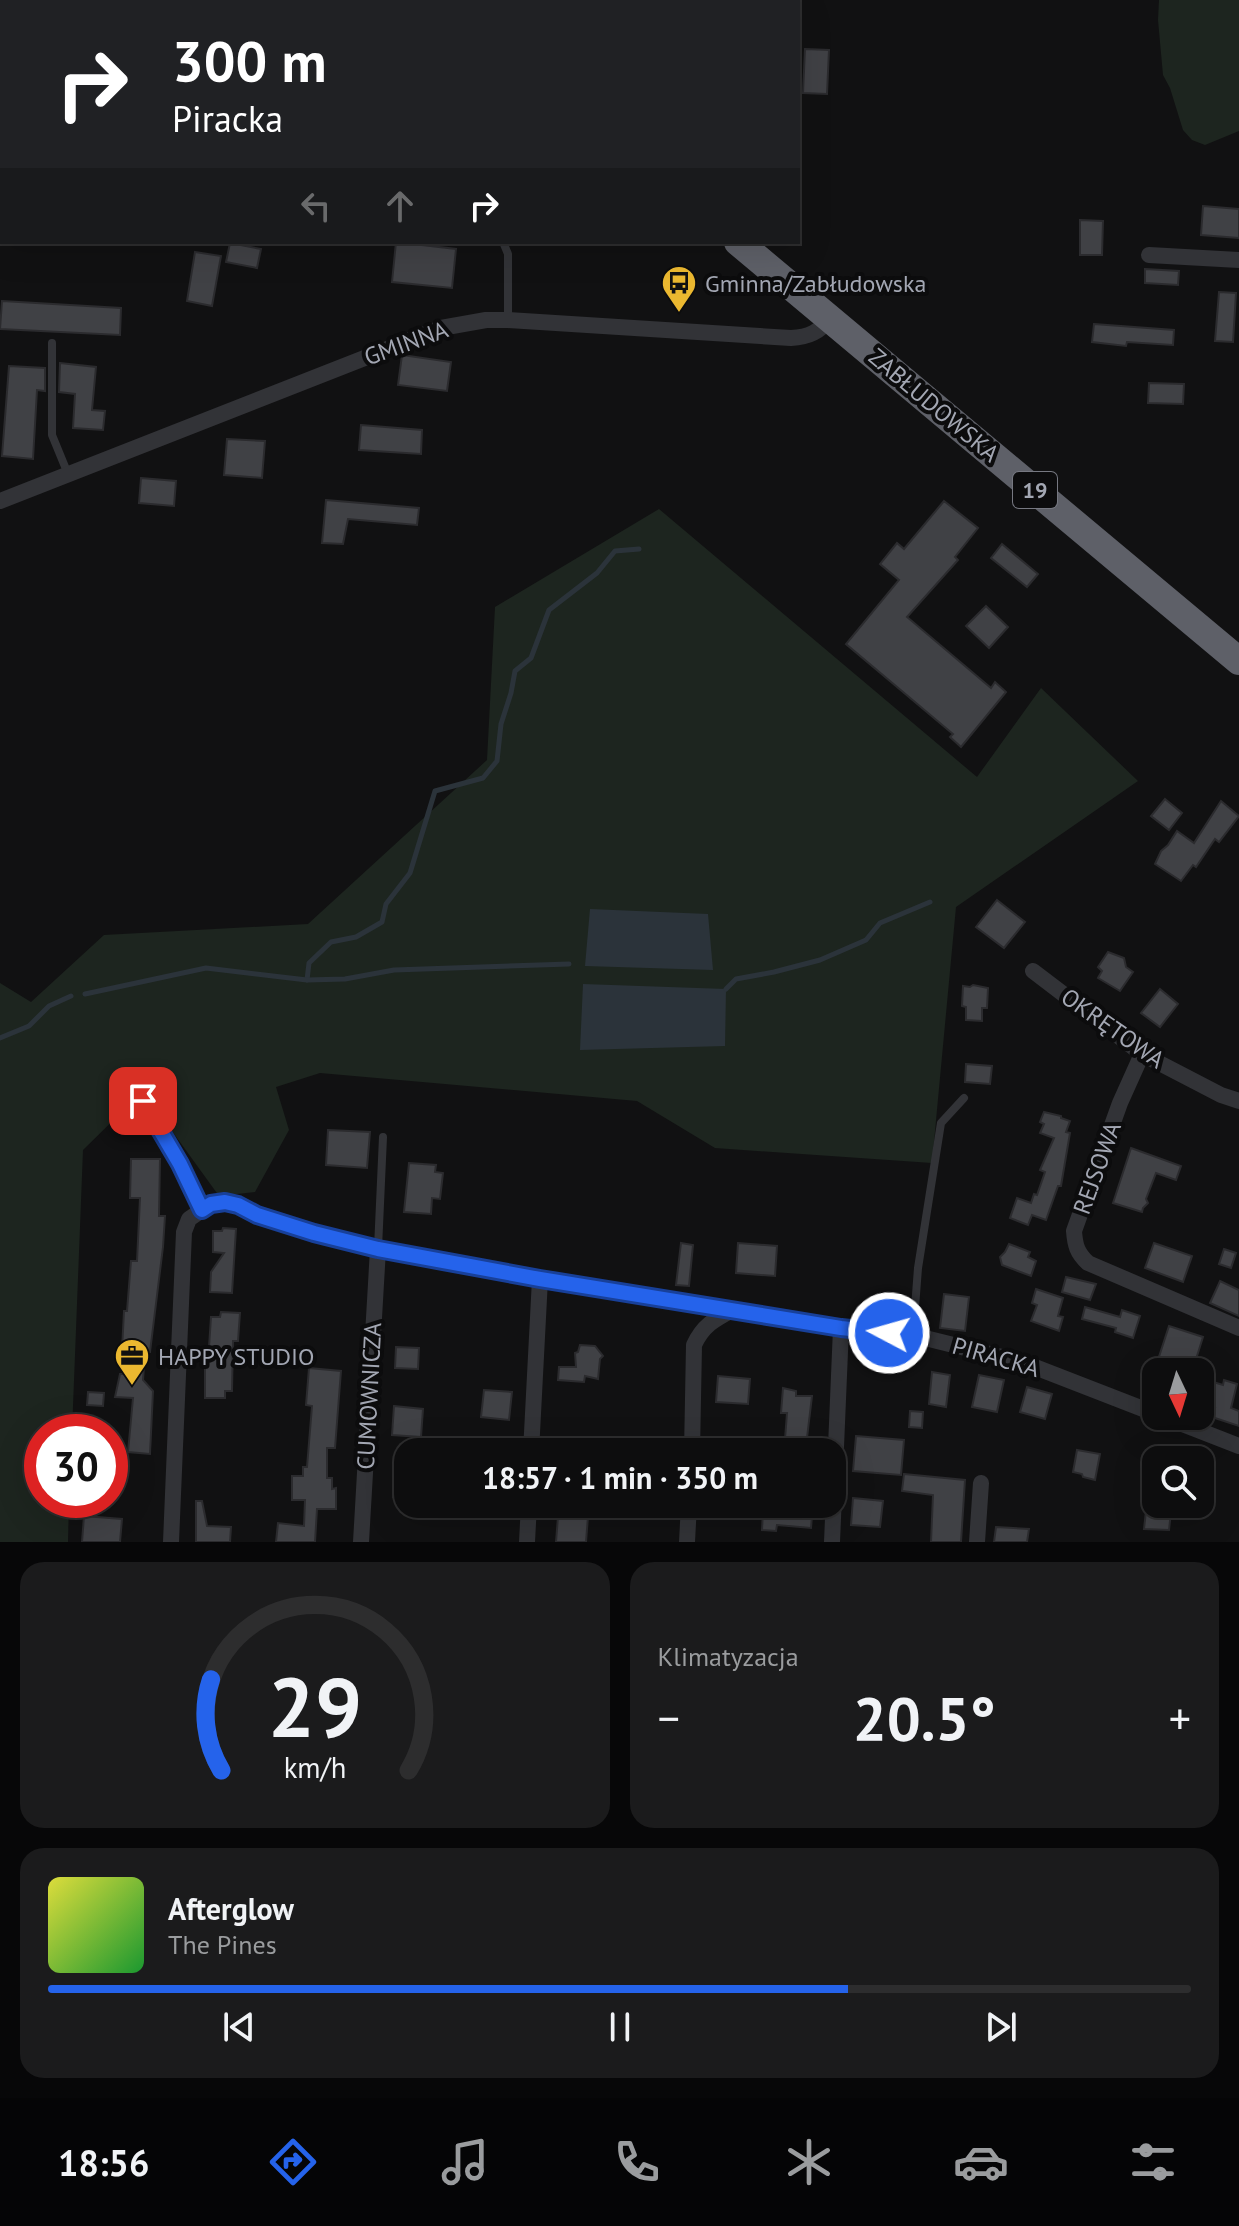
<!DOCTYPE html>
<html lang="pl">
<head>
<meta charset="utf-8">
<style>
  :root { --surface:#0d0d0e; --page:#1b1b1c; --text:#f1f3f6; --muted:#9a9c9e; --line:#2d2d2e; --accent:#2563eb }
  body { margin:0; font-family:"PT Sans",sans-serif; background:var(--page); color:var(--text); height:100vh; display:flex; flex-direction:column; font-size:30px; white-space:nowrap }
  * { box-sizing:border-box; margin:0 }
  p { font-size:26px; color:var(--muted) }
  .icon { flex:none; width:44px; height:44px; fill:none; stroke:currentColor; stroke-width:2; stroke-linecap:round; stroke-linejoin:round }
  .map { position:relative; height:1542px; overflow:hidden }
  .panel { display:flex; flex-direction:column; gap:20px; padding:20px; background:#070708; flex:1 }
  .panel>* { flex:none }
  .top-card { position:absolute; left:0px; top:0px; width:800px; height:244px; box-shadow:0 8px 32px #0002,0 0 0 2px var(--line); background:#202124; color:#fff; overflow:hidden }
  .needle { width:52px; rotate:176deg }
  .tools { position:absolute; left:1142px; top:1358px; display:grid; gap:16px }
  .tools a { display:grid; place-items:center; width:72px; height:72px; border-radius:16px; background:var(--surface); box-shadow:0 8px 32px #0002,0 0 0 2px var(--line); font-size:40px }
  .speed { position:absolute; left:24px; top:1414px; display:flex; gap:16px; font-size:40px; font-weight:700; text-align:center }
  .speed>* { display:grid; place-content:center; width:104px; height:104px; border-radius:50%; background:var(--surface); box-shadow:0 8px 32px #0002,0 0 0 2px var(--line); line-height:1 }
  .speed .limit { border:12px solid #d22; background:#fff; color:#111 }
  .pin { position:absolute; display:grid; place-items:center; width:68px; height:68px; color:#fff; margin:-34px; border-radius:16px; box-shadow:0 4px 12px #0006 }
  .me { position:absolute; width:88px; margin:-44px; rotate:276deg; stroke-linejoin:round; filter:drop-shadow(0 0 6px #0008) }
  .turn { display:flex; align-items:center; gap:28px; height:168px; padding:0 40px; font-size:36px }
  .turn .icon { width:104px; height:104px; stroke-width:2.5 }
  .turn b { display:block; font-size:56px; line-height:68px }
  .lanes { display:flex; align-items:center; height:76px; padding:0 40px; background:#0003; justify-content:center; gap:40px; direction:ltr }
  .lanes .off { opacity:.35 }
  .big { font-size:60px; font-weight:700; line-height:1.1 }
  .panel .widget { flex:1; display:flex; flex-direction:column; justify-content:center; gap:12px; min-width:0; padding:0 28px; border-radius:24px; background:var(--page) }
  .panel .dial { align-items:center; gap:0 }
  .dial svg { height:208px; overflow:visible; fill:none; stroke:var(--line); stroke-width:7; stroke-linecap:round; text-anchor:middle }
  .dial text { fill:var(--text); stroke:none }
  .song { display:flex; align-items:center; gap:24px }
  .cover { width:96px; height:96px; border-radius:12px; background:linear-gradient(135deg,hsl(60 70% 55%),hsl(130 70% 35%)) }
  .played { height:8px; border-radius:4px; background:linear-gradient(90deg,var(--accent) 70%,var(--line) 70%) }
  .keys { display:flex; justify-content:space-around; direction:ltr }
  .heat { display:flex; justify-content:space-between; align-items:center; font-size:44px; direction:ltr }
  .panel .tiles { flex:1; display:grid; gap:20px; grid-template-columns:1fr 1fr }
  .widget:last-child { grid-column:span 2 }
  .trip { position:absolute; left:394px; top:1438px; width:452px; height:80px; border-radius:24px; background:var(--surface); box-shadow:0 8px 32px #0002,0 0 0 2px var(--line); font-weight:700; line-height:80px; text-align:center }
  .menu { display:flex; height:128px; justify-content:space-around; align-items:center; background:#050506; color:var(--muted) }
  .menu .icon { width:56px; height:56px }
  .menu .current { color:var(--accent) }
  .menu b { font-size:36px; color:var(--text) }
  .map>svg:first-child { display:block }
</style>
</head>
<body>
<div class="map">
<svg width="1239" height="1542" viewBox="0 0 1239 1542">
  <rect width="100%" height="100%" fill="#111112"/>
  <g fill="#1d251f">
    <polygon points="1159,0 1239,0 1239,131 1205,145 1192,140 1183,130 1170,88 1163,75 1158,20"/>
    <polygon points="659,509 977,777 1041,688 1138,781 956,907 932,1163 715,1148 637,1101 320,1073 276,1087 289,1130 255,1192 219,1196 143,1091 83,1150 72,1432 42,1432 42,1500 69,1500 68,1542 0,1542 0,983 31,1002 104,935 308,924 487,760 495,607"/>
  </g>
  <g fill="#2b333a">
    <polygon points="590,909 708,914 713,970 585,966"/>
    <polygon points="583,984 726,989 725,1046 580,1050"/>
  </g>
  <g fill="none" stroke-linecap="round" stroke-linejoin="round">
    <g stroke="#2b333a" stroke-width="5">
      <polyline points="307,980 309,963 331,942 356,937 382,922 386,904 410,873 435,791 483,778 497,761 501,724 511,693 515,671 531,658 549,610 597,573 615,551 639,549"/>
      <polyline points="726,989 736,979 774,972 820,960 866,940 880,923 930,902"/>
      <polyline points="85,994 206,968 307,980 345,979 394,970 569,964"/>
      <polyline points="0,1038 29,1026 49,1006 71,996"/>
    </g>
  </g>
  <g fill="#404145" stroke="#2b2b2e" stroke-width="2">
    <polygon points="805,49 829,50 827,94 803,93"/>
    <polygon points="1203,206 1239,209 1239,238 1201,235"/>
    <polygon points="1080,220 1103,221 1102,255 1080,255"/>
    <polygon points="396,242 456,249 452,288 392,282"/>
    <polygon points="230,243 261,249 257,268 226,262"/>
    <polygon points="195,252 221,256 212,306 187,301"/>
    <polygon points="1145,269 1179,271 1178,285 1145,283"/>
    <polygon points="1219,292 1236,293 1233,342 1215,341"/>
    <polygon points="2,301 121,308 120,335 0,329"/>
    <polygon points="1094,324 1174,330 1173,345 1127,342 1126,346 1092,342"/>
    <polygon points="402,355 451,362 447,391 398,385"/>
    <polygon points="60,363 96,367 92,410 105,411 103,430 73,428 75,394 59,392"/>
    <polygon points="9,366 45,368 45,391 37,390 33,459 2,456"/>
    <polygon points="1149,383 1184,384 1183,404 1148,403"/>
    <polygon points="361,425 422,430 421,454 359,450"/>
    <polygon points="227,439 265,441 262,478 224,475"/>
    <polygon points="141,478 176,481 174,506 139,503"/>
    <polygon points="326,500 419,508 417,525 348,519 343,544 322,543"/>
    <polygon points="944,501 978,528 955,557 958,560 907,617 991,688 995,682 1006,692 961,747 950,737 953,734 846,644 899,580 880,564 897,543 904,549"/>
    <polygon points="1002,544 1038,574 1027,587 991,558"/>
    <polygon points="986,606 1008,627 989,648 966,626"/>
    <polygon points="1165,799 1182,813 1169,830 1151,816"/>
    <polygon points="1221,801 1239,816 1219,842 1215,839 1196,867 1193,865 1181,881 1155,864 1161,851 1168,845 1177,831 1194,843"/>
    <polygon points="997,900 1025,922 1004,948 976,927"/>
    <polygon points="1108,952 1124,958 1126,967 1133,972 1120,991 1098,978 1102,971 1098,967"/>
    <polygon points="973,985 988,988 987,1008 982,1008 982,1021 966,1020 966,1007 962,1006 963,986 970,987"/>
    <polygon points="1160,989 1178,1004 1160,1027 1141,1013"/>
    <polygon points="966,1064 992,1066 990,1084 965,1082"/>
    <polygon points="1044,1112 1061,1116 1061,1118 1070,1121 1066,1132 1070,1133 1061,1186 1058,1186 1046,1220 1032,1215 1028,1225 1010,1218 1017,1198 1031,1203 1034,1194 1037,1195 1045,1172 1040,1170 1054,1138 1040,1133 1044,1124 1040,1122"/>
    <polygon points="328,1130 370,1132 367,1168 326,1165"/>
    <polygon points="1131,1148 1181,1166 1176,1180 1156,1173 1146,1199 1148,1203 1143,1208 1142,1212 1113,1203"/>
    <polygon points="131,1159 160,1159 159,1216 165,1216 163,1247 150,1352 145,1352 143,1380 153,1391 150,1454 128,1452 133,1398 115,1397 120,1374 128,1374 141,1351 122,1350 124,1311 127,1311 131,1261 137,1261 140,1198 130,1198"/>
    <polygon points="409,1163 436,1165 435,1172 443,1173 440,1199 432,1198 431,1214 404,1212"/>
    <polygon points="223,1228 236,1229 232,1293 210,1292 211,1272 224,1253 213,1252 213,1231 222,1231"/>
    <polygon points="681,1243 693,1245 689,1286 676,1285"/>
    <polygon points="738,1243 777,1246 775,1276 736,1273"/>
    <polygon points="1154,1243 1192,1256 1183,1282 1145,1268"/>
    <polygon points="1009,1244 1030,1252 1028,1257 1036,1261 1031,1276 1002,1265 1000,1257 1005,1252"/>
    <polygon points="1224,1249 1236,1253 1231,1268 1219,1264"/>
    <polygon points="1066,1277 1096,1284 1090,1300 1062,1292"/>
    <polygon points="1220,1281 1239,1290 1239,1316 1210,1303"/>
    <polygon points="1036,1289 1063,1298 1058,1316 1063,1317 1059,1331 1031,1321 1037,1305 1032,1303"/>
    <polygon points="944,1294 969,1297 965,1331 940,1328"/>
    <polygon points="1085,1307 1120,1317 1122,1310 1140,1316 1133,1338 1115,1332 1116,1328 1082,1319"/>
    <polygon points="221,1312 240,1313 238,1341 233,1341 232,1391 225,1391 225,1398 205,1398 205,1362 208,1362 211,1317 220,1317"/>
    <polygon points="1169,1326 1203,1337 1192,1372 1154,1372"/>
    <polygon points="580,1345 595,1346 603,1356 600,1359 598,1379 585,1376 584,1382 558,1380 559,1367 576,1367 575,1353 578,1352"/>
    <polygon points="396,1347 419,1348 418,1369 395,1368"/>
    <polygon points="309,1368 341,1371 335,1448 327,1448 327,1478 332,1478 332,1489 336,1488 336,1509 317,1509 315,1542 276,1542 278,1523 304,1526 305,1500 292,1500 292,1476 303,1476 303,1467 307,1467 312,1406 306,1405"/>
    <polygon points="932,1372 950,1375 946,1407 929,1404"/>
    <polygon points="979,1375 1004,1380 997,1412 972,1407"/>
    <polygon points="718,1376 750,1379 748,1404 716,1402"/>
    <polygon points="1200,1378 1223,1385 1224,1380 1237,1384 1231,1408 1239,1411 1239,1426 1212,1417 1215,1408 1200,1404"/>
    <polygon points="1027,1387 1052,1394 1045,1419 1020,1412"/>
    <polygon points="783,1388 796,1391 796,1396 812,1396 807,1438 813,1438 812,1452 784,1452 787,1413 781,1413"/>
    <polygon points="484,1390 512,1392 509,1420 481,1417"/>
    <polygon points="88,1392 104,1393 103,1406 87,1405"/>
    <polygon points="394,1406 423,1409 421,1437 392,1435"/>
    <polygon points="910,1411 923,1412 922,1428 909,1427"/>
    <polygon points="856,1436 904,1440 901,1475 853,1471"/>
    <polygon points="1077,1450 1100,1454 1095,1480 1083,1477 1082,1474 1073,1472"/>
    <polygon points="1144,1459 1156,1462 1156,1477 1141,1474"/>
    <polygon points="395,1470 408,1471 408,1498 393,1497"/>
    <polygon points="904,1474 965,1480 961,1542 931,1542 933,1495 902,1491"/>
    <polygon points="853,1498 883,1501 880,1527 851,1525"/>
    <polygon points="196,1501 202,1501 207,1526 231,1527 230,1542 196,1542"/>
    <polygon points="559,1504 589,1504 586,1542 556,1542"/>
    <polygon points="700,1504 739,1504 738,1518 699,1515"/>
    <polygon points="786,1504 813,1504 811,1528 777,1525 776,1531 762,1530 763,1510 785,1511"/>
    <polygon points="1160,1510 1171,1512 1169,1530 1144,1529 1146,1511"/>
    <polygon points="84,1516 122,1519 120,1542 82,1542"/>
    <polygon points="996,1527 1029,1529 1027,1542 994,1542"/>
  </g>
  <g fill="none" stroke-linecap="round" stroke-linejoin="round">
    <g stroke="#323337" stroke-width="8">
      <polyline points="503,242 508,254 508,320"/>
      <polyline points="52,343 52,435 68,474"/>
      <polyline points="378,1248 383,1137"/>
      <polyline points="913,1334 918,1268 941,1123 964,1098"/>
    </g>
    <g stroke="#323337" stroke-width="16">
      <polyline points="662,2 662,0"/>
      <polyline points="1149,255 1239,260"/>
      <path d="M0,501L441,328L486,320H508L791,338C809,337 819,332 831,318"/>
      <polyline points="1033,971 1142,1054 1221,1095 1239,1101"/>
      <path d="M1142,1054L1120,1103L1074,1231C1075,1245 1077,1253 1088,1263L1239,1328"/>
      <polyline points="143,1101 180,1164 202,1210 211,1204 225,1202 238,1205 257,1215 314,1233 378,1249 540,1279 841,1328 913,1335 1022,1362 1156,1414"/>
      <polyline points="1162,1416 1239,1446"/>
      <polyline points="531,1452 540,1279"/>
      <path d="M692,1452L694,1345C703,1325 715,1319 734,1309"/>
      <polyline points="171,1542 184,1232 189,1219 202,1210"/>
      <polyline points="361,1542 378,1249"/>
      <polyline points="527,1542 529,1504"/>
      <polyline points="687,1542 689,1504"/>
      <polyline points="832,1542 841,1328"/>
      <polyline points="977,1542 981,1483"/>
    </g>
    <g stroke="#5e6068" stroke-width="28">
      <polyline points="455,0 457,2"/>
      <polyline points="738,242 1239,661"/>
    </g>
  </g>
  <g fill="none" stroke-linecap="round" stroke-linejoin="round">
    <defs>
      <polyline id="route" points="143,1101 180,1164 202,1210 211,1204 225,1202 238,1205 257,1215 314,1233 378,1249 540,1279 841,1328 889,1333"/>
    </defs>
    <use href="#route" stroke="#184099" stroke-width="20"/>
    <use href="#route" stroke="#2563eb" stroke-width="14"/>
  </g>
  <defs>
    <symbol id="bus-pin" viewBox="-11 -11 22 30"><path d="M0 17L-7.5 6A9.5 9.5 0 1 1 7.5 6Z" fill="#ebb830" stroke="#0c0c0d"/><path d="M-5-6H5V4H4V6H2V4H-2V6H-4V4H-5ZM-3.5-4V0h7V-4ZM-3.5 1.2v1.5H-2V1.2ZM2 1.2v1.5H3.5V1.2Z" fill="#111"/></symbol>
    <symbol id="office-pin" viewBox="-11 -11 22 30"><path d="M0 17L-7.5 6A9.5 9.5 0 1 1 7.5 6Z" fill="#ebb830" stroke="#0c0c0d"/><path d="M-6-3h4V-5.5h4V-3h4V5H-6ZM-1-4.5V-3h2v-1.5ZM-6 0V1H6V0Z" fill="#111"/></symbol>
  </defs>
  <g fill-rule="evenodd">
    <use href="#bus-pin" x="659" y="263" width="40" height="54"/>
    <use href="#office-pin" x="112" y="1336" width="40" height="54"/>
  </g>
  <g text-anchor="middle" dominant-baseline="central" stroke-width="8" stroke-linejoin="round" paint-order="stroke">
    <rect fill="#0c0c0d" stroke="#767881" stroke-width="2" x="1013" y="472" width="44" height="36" rx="6"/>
    <g font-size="22" font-weight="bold" fill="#a3a7b3">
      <text x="1035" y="490">19</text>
    </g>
    <g font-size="24" fill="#a3a7b3" stroke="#0c0c0d" text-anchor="start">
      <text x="705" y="283">Gminna/Zabłudowska</text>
      <text x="158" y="1356">HAPPY STUDIO</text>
    </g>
    <g font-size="24" fill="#a3a7b3" stroke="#0c0c0d">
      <text transform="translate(406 343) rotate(-20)">GMINNA</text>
      <text transform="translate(934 405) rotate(40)">ZABŁUDOWSKA</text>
      <text transform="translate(1113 1028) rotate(35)">OKRĘTOWA</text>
      <text transform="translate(1097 1168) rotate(-70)">REJSOWA</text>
      <text transform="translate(996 1357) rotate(16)">PIRACKA</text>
      <text transform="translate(369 1396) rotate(-87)">CUMOWNICZA</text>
    </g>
  </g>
</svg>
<div class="tools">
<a><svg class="needle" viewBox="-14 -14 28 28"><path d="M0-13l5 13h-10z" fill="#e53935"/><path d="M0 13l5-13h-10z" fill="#9a9c9e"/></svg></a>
<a><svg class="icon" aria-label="search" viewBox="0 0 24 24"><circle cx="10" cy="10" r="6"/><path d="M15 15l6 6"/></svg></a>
</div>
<div class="speed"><div class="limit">30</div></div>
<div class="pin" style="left:143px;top:1101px;background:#d93025"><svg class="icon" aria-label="arrive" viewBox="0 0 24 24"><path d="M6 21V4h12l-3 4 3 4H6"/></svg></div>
<svg class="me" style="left:889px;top:1333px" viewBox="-20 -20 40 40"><circle r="17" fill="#2563eb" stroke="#fff" stroke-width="3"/><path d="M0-11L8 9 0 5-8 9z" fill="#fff"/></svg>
<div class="trip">18:57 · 1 min · 350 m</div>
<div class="top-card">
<div class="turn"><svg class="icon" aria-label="right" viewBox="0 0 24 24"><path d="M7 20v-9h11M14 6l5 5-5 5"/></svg><div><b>300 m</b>Piracka</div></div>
<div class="lanes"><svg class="icon off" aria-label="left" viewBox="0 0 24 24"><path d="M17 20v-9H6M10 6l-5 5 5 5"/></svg><svg class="icon off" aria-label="ahead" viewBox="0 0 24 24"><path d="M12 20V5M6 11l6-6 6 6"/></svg><svg class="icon" aria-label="right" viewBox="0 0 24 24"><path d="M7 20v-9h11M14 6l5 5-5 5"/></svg></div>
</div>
</div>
<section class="panel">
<div class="tiles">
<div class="widget dial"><svg viewBox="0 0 100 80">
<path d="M14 69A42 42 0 1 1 86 69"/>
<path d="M14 69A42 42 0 0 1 10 34" stroke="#2563eb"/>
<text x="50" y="56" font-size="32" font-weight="700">29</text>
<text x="50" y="72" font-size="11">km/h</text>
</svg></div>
<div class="widget"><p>Klimatyzacja</p>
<div class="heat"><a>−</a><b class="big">20.5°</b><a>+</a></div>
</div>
<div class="widget">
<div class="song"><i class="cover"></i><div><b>Afterglow</b><p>The Pines</p></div></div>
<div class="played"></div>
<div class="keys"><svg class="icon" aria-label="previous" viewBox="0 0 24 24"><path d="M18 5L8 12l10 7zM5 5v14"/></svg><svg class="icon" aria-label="pause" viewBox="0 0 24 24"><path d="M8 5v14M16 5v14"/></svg><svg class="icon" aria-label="next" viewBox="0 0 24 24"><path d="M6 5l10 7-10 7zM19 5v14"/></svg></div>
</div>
</div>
</section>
<nav class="menu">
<b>18:56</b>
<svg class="icon current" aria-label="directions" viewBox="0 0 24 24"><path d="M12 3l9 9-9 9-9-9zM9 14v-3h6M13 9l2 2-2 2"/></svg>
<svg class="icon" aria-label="music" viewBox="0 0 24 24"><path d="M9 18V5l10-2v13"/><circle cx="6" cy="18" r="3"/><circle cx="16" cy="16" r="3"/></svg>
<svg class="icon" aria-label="phone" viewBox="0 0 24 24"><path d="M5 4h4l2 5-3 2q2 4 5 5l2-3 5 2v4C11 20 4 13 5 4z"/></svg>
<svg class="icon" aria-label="climate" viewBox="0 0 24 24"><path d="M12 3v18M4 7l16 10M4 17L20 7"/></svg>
<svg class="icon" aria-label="car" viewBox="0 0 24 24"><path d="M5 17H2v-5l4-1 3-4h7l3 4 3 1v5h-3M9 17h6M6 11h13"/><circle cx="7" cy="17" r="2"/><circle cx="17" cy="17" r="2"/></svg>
<svg class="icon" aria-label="filters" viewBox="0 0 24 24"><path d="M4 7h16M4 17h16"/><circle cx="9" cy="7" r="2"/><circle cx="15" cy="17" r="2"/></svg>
</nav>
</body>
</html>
